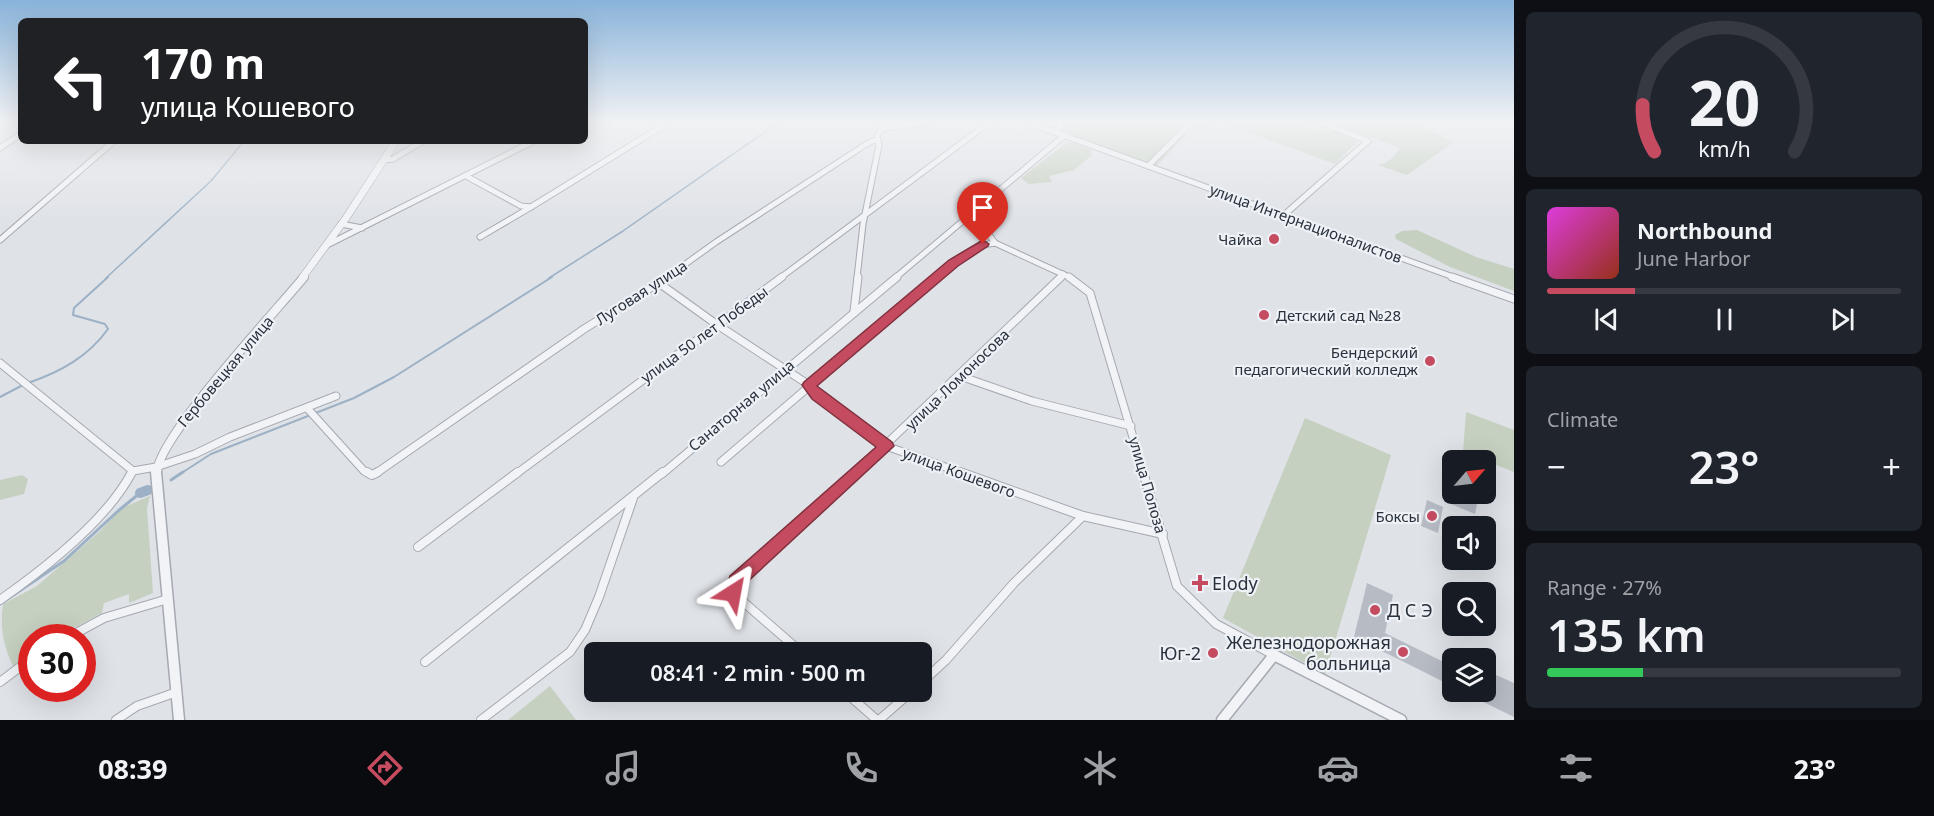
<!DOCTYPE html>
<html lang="en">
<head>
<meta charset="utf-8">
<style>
  :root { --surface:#171b24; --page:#20242c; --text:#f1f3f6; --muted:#9ea1a6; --line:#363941; --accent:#c54b60 }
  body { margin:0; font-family:"Noto Sans",sans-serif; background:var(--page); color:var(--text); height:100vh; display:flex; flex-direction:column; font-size:22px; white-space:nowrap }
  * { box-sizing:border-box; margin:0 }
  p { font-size:20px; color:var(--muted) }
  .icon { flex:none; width:33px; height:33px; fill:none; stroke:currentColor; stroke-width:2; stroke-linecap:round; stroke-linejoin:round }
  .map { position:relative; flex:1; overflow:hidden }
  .side { display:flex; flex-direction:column; gap:12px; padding:12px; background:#0d0f14; width:420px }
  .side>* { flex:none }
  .guide { position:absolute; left:18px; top:18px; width:570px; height:126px; border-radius:9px; box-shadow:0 6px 24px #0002; background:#202124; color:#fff; overflow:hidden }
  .needle { width:39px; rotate:62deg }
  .buttons { position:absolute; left:1442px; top:450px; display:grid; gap:12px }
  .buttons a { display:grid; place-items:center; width:54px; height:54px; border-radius:9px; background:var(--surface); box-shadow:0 6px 24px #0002; font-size:30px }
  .speed { position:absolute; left:18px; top:624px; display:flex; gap:12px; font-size:30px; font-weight:700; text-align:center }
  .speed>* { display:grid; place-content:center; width:78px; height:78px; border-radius:50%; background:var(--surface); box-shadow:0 6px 24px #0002; line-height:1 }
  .speed .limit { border:9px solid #d22; background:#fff; color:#111 }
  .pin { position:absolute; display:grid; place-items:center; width:51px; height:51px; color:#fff; margin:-62px -26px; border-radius:50% 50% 50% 0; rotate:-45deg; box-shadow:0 0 6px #0007 }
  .pin .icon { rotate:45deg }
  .me { position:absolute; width:66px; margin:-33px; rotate:34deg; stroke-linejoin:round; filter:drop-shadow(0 0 4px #0008) }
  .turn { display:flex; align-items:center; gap:21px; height:126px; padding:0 24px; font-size:27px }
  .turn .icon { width:78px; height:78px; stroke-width:2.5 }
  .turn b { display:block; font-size:42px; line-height:51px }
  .big { font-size:45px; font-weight:600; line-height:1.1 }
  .side .widget { flex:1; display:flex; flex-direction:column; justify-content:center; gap:9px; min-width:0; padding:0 21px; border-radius:9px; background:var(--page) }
  .side .dial { align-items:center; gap:0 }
  .dial svg { height:156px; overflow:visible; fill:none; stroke:var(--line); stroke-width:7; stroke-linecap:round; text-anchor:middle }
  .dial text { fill:var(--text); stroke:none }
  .song { display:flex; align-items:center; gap:18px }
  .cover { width:72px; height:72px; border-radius:9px; background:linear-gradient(135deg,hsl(300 70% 55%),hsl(10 70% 35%)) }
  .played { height:6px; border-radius:3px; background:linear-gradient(90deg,var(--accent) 25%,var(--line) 25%) }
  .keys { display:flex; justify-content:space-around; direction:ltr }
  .heat { display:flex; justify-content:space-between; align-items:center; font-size:33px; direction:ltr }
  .charge { height:9px; border-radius:4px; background:linear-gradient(90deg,#34c759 27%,var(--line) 0) }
  .trip { position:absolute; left:584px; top:642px; width:348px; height:60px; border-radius:9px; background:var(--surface); box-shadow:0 6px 24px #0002; font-weight:600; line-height:60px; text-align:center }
  .tabs { display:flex; height:96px; justify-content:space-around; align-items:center; background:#090b0e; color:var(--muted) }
  .tabs .icon { width:42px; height:42px }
  .tabs .active { color:var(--accent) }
  .tabs b { font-size:27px; color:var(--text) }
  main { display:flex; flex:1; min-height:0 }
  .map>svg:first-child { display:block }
</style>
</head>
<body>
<main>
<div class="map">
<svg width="1514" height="720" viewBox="0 0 1514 720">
  <rect width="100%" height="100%" fill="#dfe2e7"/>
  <g fill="#c5d0c0">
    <polygon points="1032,122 1216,122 1204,130 1193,127 1157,166"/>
    <polygon points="1220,122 1295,122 1315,130 1335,131 1357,142 1335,164"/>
    <path d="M1330,122H1412L1454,142L1407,175L1378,165C1389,163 1394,157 1400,148Z"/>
    <polygon points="1066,143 1075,143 1090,149 1092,155 1074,170 1049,176 1052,182 1029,184 1021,178"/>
    <polygon points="1417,230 1476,257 1514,269 1514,291 1450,267 1396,239 1395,235 1402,231"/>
    <polygon points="1466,412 1514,430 1514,472 1463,452"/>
    <polygon points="1305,418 1391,455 1325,674 1223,618"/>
    <polygon points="22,475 28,479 24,494 0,500 0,480"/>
    <path d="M150,496L147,509L153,593L129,603V594L104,603L102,613L56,637L32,638L31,653L13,666C3,645 0,628 3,604L37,586L99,532L122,508Z"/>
    <polygon points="550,686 576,720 508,720"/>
  </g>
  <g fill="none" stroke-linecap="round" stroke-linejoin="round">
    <g stroke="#9cb1c5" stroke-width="1.5">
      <polyline points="106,278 211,181 244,141"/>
      <polyline points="549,278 623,231 779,122"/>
    </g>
    <g stroke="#9cb1c5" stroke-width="2">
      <path d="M28,383C60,372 88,357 108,329L105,324L73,315L74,308L108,277"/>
      <polyline points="0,397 23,385"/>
      <polyline points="180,474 211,454 354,398 394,377 552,277"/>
    </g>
    <g stroke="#9cb1c5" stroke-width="3">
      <polyline points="171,480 183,472"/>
      <polyline points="0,604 64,561 118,511 140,493"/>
    </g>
    <polyline stroke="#9cb1c5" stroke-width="10" points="140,493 148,490"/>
  </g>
  <g fill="#b6bbc4">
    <polygon points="1452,494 1477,504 1475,514 1451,504"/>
    <polygon points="1427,500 1443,507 1438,533 1421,526"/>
    <polygon points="1367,583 1393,595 1385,633 1452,666 1452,686 1354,637"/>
    <polygon points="1496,675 1514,683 1514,717 1463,692 1485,692 1485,682 1494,687"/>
  </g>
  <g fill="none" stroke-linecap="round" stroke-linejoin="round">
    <defs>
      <g id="minor-far2">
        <polyline points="1027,122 1456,278"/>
        <polyline points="884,128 929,122"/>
        <polyline points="1056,132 1062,122"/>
        <polyline points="0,148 21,134"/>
        <polyline points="384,160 393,159 423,141"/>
        <polyline points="1148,166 1192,122"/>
        <polyline points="466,176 521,206 531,207 669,122"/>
        <polyline points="969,215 985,229 995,243 1071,278"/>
        <polyline points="1284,215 1368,141 1320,122"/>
        <polyline points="341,224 362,228"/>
        <polyline points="480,237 531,207"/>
        <polyline points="0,240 114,141"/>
        <polyline points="327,245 534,141"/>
        <polyline points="666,278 716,242 868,143 878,139"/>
        <polyline points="780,278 990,122"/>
        <polyline points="857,278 863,224 879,145 877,136 886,122"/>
        <polyline points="895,278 1065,135"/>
        <path d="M935,278C952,263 972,245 995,243"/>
        <polyline points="1060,278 1063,274"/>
      </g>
      <g id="minor-far1">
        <polyline points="1069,277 1090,293 1144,474"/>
        <polyline points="1452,277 1514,299"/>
        <polyline points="659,283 716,324 809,385 817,395 886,446 965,474"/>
        <polyline points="854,311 858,277"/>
        <polyline points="0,363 133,471 156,467 195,454 230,437 336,396"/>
        <polyline points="960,376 1032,401 1131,426"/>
        <polyline points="307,408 364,471 370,474"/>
        <polyline points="721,462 937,277"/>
        <polyline points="131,474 133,471"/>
        <polyline points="375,474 584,329 668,277"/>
        <polyline points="516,474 782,277"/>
        <polyline points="662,474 897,277"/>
        <polyline points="855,474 1061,277"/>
      </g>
      <g id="minor">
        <polyline points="367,472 372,475 378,472"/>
        <polyline points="960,472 1083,516 1163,534"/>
        <polyline points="1143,472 1177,586 1216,624 1274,655"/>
        <polyline points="418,547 518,472"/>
        <path d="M0,600C44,569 107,520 132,472"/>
        <polyline points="67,638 104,618 168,599"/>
        <polyline points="801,652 733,593 736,581 857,472"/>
        <polyline points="425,662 663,472"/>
        <polyline points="0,682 32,658"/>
        <polyline points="921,683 946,660 1014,583 1083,516"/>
        <polyline points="845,692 877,720"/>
        <polyline points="116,720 137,706 177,692"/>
        <polyline points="481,720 570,652 585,630 599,597 633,498"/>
        <polyline points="879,720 911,692"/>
      </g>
      <polyline id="tertiary-far2" points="302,278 346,218 396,141"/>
      <path id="tertiary-far1" d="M157,474C154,441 278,309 304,277"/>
      <g id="tertiary">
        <polyline points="156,472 179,720"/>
        <polyline points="1222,720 1274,655 1401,720"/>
      </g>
    </defs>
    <use href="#minor-far2" stroke="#a5a9b1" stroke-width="7"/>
    <use href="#minor-far1" stroke="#a5a9b1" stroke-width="9"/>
    <use href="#minor" stroke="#a5a9b1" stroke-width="10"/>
    <use href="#tertiary-far2" stroke="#a5a9b1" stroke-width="8"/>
    <use href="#tertiary-far1" stroke="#a5a9b1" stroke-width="10"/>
    <use href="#tertiary" stroke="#a5a9b1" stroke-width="13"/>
    <use href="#minor-far2" stroke="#f1f3f6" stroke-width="5"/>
    <use href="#minor-far1" stroke="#f1f3f6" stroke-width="7"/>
    <use href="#minor" stroke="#f1f3f6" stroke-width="8"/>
    <use href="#tertiary-far2" stroke="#f1f3f6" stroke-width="7"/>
    <use href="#tertiary-far1" stroke="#f1f3f6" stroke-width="8"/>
    <use href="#tertiary" stroke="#f1f3f6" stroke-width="10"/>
  </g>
  <linearGradient id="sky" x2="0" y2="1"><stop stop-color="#89b3da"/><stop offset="0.55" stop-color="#f1f2f4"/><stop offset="1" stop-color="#f1f2f4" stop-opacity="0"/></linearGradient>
  <rect width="1514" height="222" fill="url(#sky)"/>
  <polygon fill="#c54b60" stroke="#80313e" stroke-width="1.5" points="983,240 989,244 988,246 958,266 817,386 892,442 894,446 744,585 740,598 733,601 727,598 725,593 730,576 876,447 812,399 802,385 804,382 949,260"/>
  <g fill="#c54b60" stroke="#eef1f5" stroke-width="2">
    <circle cx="1274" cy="239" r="6"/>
    <circle cx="1264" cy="315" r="6"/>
    <circle cx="1430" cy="361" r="6"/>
    <circle cx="1432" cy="516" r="6"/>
    <path d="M1197 574h6v6h6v6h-6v6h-6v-6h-6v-6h6z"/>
    <circle cx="1375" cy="610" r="6"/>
    <circle cx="1403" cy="652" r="6"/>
    <circle cx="1213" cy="653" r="6"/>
  </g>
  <g text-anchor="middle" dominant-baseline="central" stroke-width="4.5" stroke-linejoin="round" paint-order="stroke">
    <g font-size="15" fill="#29313d" stroke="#eef1f5">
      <text transform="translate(1306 223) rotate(20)">улица Интернационалистов</text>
      <text transform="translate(641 292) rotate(-33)">Луговая улица</text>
      <text transform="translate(704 334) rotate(-36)">улица 50 лет Победы</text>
      <text transform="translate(225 371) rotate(-50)">Гербовецкая улица</text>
      <text transform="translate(957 379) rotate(-44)">улица Ломоносова</text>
      <text transform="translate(741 405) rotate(-40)">Санаторная улица</text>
      <text transform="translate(959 472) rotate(20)">улица Кошевого</text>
      <text transform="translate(1148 485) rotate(74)">улица Полоза</text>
    </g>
    <g font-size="15" fill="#29313d" stroke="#eef1f5" text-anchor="end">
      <text x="1262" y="239">Чайка</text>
      <text x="1276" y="315" text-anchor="start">Детский сад №28</text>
      <text x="1418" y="352">Бендерский<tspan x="1418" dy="17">педагогический колледж</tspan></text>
      <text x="1420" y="516">Боксы</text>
    </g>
    <g font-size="18" fill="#29313d" stroke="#eef1f5" text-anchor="start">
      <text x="1212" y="583">Elody</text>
      <text x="1387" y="610">Д С Э</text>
      <text x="1391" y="642" text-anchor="end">Железнодорожная<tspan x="1391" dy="21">больница</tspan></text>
      <text x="1201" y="653" text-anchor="end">Юг-2</text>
    </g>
  </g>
</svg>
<div class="buttons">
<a><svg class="needle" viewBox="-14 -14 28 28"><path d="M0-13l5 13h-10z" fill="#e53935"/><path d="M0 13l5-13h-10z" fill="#9ea1a6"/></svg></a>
<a><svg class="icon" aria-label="sound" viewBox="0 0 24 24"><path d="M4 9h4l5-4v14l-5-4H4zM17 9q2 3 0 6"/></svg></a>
<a><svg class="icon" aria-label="search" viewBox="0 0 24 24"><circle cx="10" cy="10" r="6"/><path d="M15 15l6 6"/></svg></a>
<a><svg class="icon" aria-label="layers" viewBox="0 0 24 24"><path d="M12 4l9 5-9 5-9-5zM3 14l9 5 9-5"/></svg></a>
</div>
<div class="speed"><div class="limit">30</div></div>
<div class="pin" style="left:983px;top:244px;background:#d93025"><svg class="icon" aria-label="arrive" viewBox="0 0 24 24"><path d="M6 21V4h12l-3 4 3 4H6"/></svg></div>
<svg class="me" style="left:733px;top:593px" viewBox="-20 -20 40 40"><path d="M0-17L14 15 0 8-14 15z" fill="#c54b60" stroke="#fff" stroke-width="4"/></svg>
<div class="trip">08:41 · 2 min · 500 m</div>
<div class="guide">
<div class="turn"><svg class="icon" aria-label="left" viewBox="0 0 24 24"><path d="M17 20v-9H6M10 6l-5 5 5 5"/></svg><div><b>170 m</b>улица Кошевого</div></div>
</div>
</div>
<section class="side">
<div class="widget dial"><svg viewBox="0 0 100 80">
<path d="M14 69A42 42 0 1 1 86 69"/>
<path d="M14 69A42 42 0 0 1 8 45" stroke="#c54b60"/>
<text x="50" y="56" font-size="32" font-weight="700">20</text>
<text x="50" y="72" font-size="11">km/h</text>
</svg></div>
<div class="widget">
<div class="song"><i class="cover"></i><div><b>Northbound</b><p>June Harbor</p></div></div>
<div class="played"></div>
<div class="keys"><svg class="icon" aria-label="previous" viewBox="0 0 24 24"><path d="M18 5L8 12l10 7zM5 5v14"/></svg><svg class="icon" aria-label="pause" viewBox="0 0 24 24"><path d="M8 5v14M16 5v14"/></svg><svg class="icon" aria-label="next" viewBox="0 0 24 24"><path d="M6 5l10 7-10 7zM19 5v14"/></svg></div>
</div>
<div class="widget"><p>Climate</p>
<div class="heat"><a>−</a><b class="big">23°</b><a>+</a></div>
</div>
<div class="widget"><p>Range · 27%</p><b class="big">135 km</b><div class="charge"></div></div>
</section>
</main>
<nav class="tabs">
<b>08:39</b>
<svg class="icon active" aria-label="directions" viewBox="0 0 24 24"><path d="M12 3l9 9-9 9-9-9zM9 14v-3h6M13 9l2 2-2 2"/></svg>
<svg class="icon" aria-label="music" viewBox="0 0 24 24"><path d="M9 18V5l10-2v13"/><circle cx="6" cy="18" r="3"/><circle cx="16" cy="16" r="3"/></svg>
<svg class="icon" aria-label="phone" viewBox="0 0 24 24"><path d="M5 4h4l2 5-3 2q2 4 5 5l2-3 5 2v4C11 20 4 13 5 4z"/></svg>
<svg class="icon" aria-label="climate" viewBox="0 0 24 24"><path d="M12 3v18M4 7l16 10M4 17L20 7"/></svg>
<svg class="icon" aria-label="car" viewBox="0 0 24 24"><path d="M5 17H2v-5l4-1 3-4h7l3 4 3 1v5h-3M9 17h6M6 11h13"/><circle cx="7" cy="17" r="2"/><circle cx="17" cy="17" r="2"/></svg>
<svg class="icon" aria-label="filters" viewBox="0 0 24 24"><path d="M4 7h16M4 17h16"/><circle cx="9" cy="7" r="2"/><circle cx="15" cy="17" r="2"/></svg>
<b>23°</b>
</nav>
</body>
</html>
